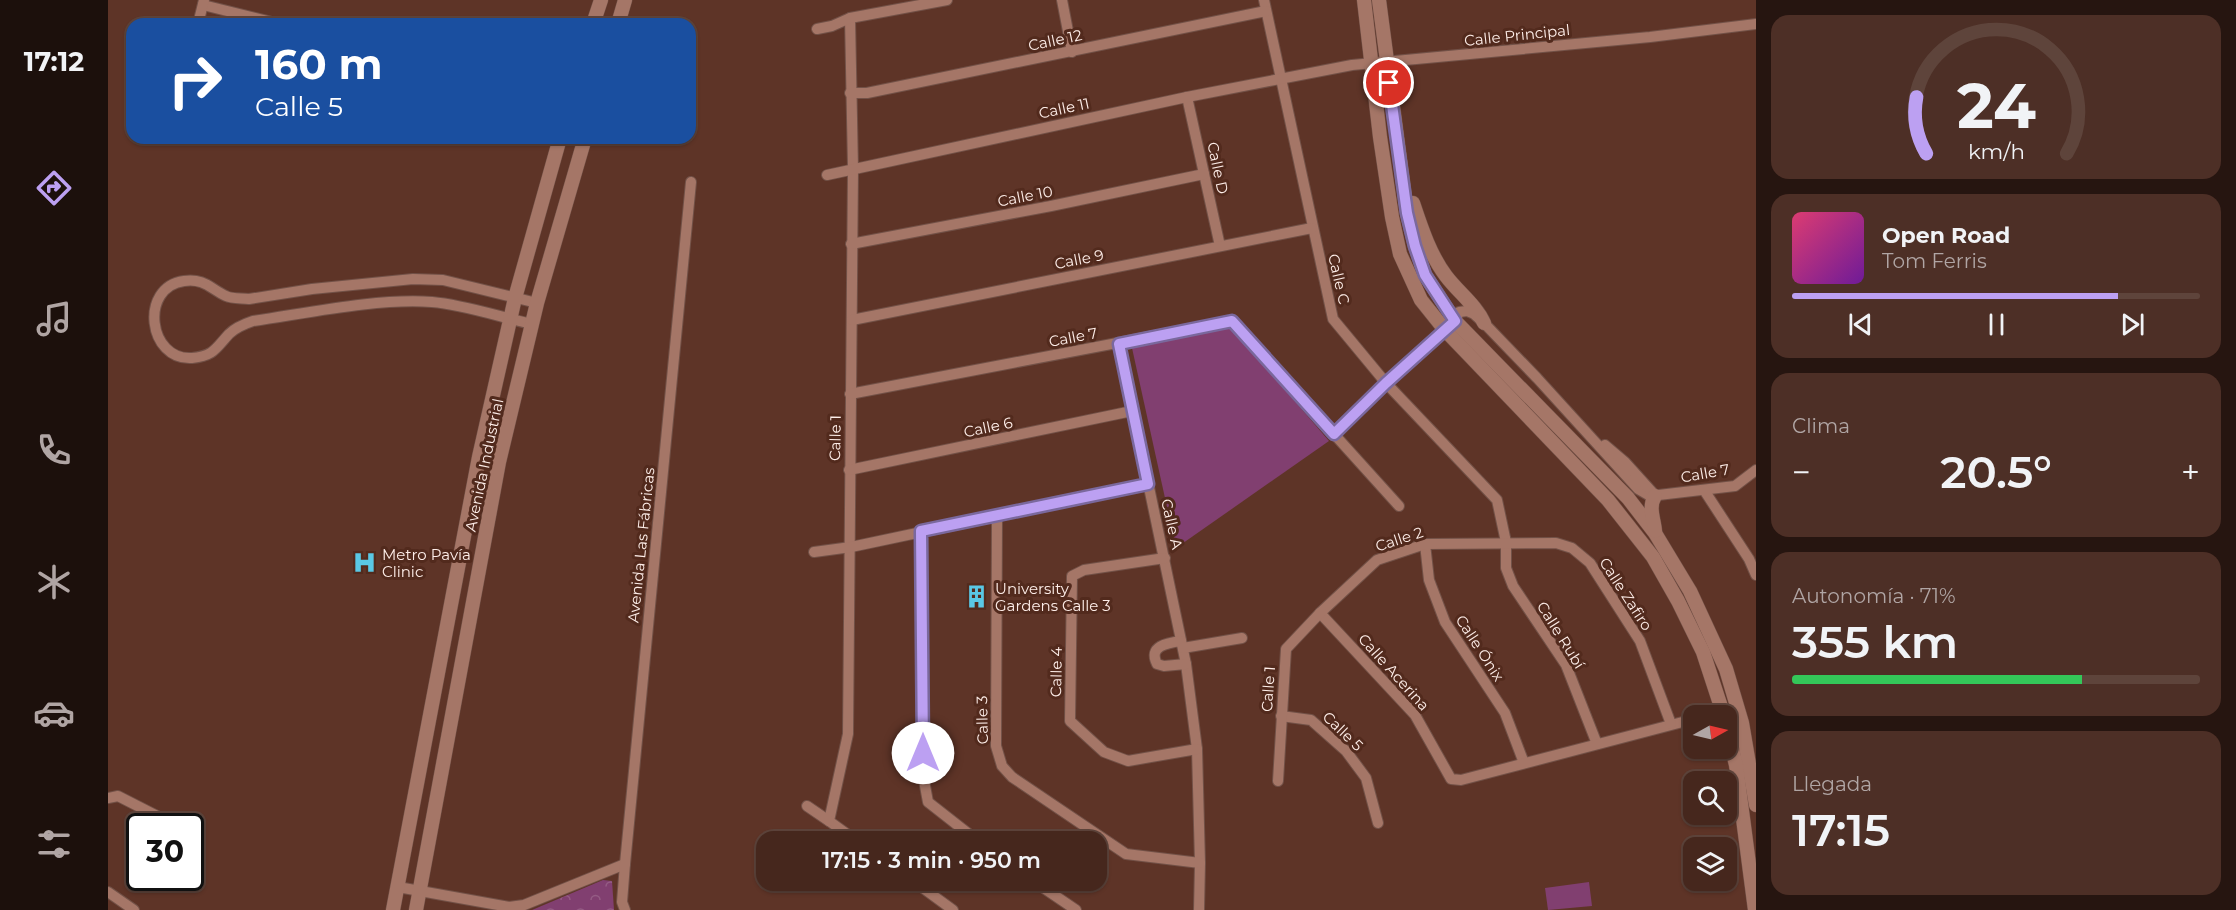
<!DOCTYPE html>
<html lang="es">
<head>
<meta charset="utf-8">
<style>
  :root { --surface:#46271d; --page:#4d2f26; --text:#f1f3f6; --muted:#b0a5a4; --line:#5e443b; --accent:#bca0f2 }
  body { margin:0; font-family:Montserrat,sans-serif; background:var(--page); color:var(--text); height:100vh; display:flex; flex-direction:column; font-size:22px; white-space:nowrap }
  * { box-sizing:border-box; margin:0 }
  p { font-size:20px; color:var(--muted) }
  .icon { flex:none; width:33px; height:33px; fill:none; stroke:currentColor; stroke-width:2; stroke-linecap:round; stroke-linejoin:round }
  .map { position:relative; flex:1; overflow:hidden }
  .details { display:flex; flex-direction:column; gap:15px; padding:15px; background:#261510; width:480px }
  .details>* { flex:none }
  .guide { position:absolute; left:18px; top:18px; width:570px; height:126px; border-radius:18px; box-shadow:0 2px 4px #0004,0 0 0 2px var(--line); background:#1a4fa0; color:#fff; overflow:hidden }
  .needle { width:39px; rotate:82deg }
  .controls { position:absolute; left:1575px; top:705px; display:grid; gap:12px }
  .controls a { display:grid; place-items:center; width:54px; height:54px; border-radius:12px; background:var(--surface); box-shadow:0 2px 4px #0004,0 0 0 2px var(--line); font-size:30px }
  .speed { position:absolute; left:18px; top:813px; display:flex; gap:12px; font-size:30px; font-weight:700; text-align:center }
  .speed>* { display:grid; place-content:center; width:78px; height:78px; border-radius:50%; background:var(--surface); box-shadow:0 2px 4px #0004,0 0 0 2px var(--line); line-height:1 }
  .speed .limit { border:3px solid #111; border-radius:9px; background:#fff; color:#111 }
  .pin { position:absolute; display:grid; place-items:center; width:51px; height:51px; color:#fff; margin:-26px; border:3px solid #fff; border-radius:50%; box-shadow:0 2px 6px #0007 }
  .me { position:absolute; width:66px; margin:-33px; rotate:0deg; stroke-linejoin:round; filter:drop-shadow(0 0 4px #0008) }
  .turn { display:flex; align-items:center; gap:21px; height:126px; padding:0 30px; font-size:27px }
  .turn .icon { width:78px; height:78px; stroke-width:2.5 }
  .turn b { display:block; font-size:42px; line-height:51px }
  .big { font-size:45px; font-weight:600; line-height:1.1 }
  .details .tile { flex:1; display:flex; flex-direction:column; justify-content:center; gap:9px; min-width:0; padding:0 21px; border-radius:18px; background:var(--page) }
  .details .dial { align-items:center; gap:0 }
  .dial svg { height:156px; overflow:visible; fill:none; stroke:var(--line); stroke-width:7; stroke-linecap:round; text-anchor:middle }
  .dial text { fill:var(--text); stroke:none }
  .song { display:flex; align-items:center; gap:18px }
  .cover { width:72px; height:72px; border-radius:9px; background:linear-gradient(135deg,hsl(340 70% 55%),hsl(280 70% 35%)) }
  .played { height:6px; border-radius:3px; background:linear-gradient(90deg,var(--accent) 80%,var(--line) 80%) }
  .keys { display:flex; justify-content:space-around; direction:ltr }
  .heat { display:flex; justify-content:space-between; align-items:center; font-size:33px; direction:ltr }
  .charge { height:9px; border-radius:4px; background:linear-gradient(90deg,#34c759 71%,var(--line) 0) }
  .trip { position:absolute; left:648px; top:831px; width:351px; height:60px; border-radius:18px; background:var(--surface); box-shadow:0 2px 4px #0004,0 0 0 2px var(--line); font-weight:600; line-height:60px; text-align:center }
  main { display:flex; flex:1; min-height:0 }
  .tabs { display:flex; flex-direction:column; width:108px; justify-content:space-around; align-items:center; background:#1c100c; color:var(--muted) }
  .tabs .icon { width:42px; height:42px }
  .tabs .active { color:var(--accent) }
  .tabs b { font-size:27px; color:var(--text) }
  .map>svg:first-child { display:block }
</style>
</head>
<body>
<main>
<nav class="tabs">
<b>17:12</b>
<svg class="icon active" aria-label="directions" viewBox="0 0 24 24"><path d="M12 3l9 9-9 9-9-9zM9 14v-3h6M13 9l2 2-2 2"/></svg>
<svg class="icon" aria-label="music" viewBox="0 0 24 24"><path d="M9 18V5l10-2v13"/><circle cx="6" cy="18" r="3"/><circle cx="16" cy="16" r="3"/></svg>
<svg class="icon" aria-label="phone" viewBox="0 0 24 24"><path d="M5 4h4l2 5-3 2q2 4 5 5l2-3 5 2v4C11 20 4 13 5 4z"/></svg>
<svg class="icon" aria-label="climate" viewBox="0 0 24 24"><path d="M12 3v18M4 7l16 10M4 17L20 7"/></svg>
<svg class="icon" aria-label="car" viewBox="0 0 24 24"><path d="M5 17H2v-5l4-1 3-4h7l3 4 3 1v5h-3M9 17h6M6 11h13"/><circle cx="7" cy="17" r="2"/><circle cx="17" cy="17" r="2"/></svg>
<svg class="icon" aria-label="filters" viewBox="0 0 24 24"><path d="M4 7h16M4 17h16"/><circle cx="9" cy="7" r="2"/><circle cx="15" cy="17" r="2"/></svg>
</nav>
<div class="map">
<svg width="1648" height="910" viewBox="0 0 1648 910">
  <defs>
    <pattern id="forest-crowns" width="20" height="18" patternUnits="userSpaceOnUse" patternTransform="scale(1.5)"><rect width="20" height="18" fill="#813f70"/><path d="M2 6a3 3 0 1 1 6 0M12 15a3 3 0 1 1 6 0" fill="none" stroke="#945b84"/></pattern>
  </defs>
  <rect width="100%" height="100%" fill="#5e3427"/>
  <polygon fill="url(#forest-crowns)" points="495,880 504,881 506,910 424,910"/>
  <g fill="#813f70">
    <polygon points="1122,326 1221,441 1068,548 1024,348"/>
    <polygon points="1481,882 1484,906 1440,910 1437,888"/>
  </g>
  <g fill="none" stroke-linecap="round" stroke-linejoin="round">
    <defs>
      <g id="minor">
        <polyline points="954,0 964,52"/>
        <polyline points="1156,0 1225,319 1278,383 1389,500 1398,542 1398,568 1405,586 1458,665 1489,744"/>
        <polyline points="95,5 172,24"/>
        <polyline points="742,18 745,169 740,734 721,821 750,842"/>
        <polyline points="90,24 96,0"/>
        <polyline points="709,29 724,26 742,18 839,0"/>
        <polyline points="742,93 759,93 1158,11"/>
        <polyline points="1079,97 1112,246"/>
        <polyline points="719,175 1079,97 1244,65 1542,37 1648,24"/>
        <polyline points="743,244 943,206 1096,174"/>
        <polyline points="744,320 1204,228"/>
        <path d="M424,324C391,317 358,305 324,302C269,298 200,313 145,321C136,324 128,327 121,334C108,348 106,356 84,358C40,361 31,287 76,281C96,278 103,289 118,296C124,299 134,298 141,299L204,289L305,279L335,280L429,303"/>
        <polyline points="1011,344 1078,664 1089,749 1092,863 1091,910"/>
        <polyline points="742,394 1124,321 1291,506"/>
        <polyline points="1226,434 1278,383 1347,321 1351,312 1359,311 1366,314 1376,323 1429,378 1530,489 1542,496 1627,486 1648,470"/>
        <polyline points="1497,445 1517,462 1545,493"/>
        <polyline points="741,470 1024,411"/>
        <polyline points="1596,490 1641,559 1648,575"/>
        <polyline points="889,517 888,746 894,766 904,777 1018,854 1092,863"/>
        <polyline points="813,531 815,775 820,802 871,842"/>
        <polyline points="1317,544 1321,580 1337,622 1397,713 1416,763"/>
        <polyline points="706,552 743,547 1040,484"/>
        <polyline points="1057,558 976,570 964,576 962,721 996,752 1020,761 1089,749"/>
        <polyline points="1212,613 1307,715 1343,779 1353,780 1586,719"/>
        <path d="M1073,641C1059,643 1040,646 1049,664L1056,666L1078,664"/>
        <polyline points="1075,648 1134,638"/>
        <polyline points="1173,716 1203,720 1238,751 1258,778 1270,823"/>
        <polyline points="1600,716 1615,712"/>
        <polyline points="1170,781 1178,649 1212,613 1269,560 1317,544 1448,543 1464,548 1482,563 1532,641 1563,724"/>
        <polyline points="0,798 10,796 61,822"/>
        <polyline points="699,806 721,821"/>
        <polyline points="804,880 845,910"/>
        <polyline points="924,880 968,910"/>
        <polyline points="290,887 401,907 416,905 517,864"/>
        <polyline points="0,892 26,910"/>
        <polyline points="517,910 514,902 517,864 583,182"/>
      </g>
      <g id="tertiary">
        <polyline points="1256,0 1272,137 1284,217 1292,254 1313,300 1337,330 1500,500 1545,557 1570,601 1595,652 1616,716"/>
        <polyline points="1271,0 1299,213 1307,246 1317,275 1347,321 1520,498 1547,533 1582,591 1618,669 1634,723 1648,805"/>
        <polyline points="485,24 493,0"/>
        <polyline points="510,24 517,0"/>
        <path d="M1305,203C1313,227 1322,255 1338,276C1350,292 1368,305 1376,323"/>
        <path d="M1547,531C1546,519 1540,507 1547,496"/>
        <polyline points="1618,725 1628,765 1647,910"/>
        <polyline points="285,910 371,457 407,298 452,138"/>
        <polyline points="308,910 391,462 429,303 477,138"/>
      </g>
    </defs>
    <use href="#minor" stroke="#725147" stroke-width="12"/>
    <use href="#tertiary" stroke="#725147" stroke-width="15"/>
    <use href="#minor" stroke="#a57667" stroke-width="10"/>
    <use href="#tertiary" stroke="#a57667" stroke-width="14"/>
  </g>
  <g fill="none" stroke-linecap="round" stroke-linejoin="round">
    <defs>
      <polyline id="route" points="815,753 813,531 1040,484 1011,344 1124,321 1226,434 1278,383 1347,321 1317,275 1307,246 1299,213 1281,83"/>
    </defs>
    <use href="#route" stroke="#7a689d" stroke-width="15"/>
    <use href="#route" stroke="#bca0f2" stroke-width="10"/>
  </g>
  <defs>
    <symbol id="hospital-bare" viewBox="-9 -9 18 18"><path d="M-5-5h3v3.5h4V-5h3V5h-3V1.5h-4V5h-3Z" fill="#5ac8e5" stroke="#522a1d" stroke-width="2.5" paint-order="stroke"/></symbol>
    <symbol id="building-bare" viewBox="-9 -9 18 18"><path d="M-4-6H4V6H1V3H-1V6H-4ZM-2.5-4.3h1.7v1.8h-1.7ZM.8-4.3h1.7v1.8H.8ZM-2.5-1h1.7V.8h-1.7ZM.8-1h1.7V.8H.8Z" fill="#5ac8e5" stroke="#522a1d" stroke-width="2.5" paint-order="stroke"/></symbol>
  </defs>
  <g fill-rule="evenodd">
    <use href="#hospital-bare" x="240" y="546" width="33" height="33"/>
    <use href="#building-bare" x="852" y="580" width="33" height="33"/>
  </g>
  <g text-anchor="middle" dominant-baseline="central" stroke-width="6" stroke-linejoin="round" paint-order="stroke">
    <g font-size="15" fill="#feeee9" stroke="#522a1d">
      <text transform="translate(1409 35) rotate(-6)">Calle Principal</text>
      <text transform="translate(947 40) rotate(-12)">Calle 12</text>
      <text transform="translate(956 108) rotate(-12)">Calle 11</text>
      <text transform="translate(1110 168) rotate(78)">Calle D</text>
      <text transform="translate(917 196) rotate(-11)">Calle 10</text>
      <text transform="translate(971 259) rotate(-11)">Calle 9</text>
      <text transform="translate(1231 279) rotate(77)">Calle C</text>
      <text transform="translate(965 337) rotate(-11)">Calle 7</text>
      <text transform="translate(880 427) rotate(-12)">Calle 6</text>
      <text transform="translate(727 438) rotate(-89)">Calle 1</text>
      <text transform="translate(376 465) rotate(-78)">Avenida Industrial</text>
      <text transform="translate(1597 473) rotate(-10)">Calle 7</text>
      <text transform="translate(1064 524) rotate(77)">Calle A</text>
      <text transform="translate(1291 539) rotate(-18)">Calle 2</text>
      <text transform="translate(533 545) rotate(-84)">Avenida Las Fábricas</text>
      <text transform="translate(1518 594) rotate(57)">Calle Zafiro</text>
      <text transform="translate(1453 635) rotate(58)">Calle Rubí</text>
      <text transform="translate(1372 648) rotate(57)">Calle Ónix</text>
      <text transform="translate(948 672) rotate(-89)">Calle 4</text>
      <text transform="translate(1286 672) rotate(48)">Calle Acerina</text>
      <text transform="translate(1160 689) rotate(-86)">Calle 1</text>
      <text transform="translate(874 720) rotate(-91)">Calle 3</text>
      <text transform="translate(1235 731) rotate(44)">Calle 5</text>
    </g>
    <g font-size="15" fill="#feeee9" stroke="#522a1d" text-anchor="start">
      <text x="274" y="554">Metro Pavía<tspan x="274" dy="17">Clinic</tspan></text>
      <text x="887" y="588">University<tspan x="887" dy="17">Gardens Calle 3</tspan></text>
    </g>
  </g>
</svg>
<div class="controls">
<a><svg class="needle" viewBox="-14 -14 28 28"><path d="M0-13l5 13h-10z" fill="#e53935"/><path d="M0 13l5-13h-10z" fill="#b0a5a4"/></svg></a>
<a><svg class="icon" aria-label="search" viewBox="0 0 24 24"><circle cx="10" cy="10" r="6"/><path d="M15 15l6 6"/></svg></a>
<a><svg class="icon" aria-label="layers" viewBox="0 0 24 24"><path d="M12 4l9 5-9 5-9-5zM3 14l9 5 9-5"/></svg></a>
</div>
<div class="speed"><div class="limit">30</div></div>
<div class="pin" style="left:1281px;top:83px;background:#d93025"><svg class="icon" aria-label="arrive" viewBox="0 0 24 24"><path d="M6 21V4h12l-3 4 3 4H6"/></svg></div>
<svg class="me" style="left:815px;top:753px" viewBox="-20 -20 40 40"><circle r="19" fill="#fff"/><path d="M0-13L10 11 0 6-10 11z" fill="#bca0f2"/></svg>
<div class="trip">17:15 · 3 min · 950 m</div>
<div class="guide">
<div class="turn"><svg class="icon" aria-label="right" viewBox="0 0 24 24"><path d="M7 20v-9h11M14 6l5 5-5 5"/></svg><div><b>160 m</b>Calle 5</div></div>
</div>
</div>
<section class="details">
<div class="tile dial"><svg viewBox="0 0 100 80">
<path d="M14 69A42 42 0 1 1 86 69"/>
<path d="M14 69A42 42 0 0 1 9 40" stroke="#bca0f2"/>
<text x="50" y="56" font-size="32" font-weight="700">24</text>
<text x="50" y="72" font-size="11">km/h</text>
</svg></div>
<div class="tile">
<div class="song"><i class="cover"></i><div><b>Open Road</b><p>Tom Ferris</p></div></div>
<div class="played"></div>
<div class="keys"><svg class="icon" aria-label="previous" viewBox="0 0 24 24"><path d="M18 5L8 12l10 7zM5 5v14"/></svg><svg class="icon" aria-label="pause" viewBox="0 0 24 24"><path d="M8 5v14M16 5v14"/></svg><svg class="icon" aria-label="next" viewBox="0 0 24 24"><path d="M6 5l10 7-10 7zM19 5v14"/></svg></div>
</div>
<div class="tile"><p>Clima</p>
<div class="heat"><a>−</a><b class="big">20.5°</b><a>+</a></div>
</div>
<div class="tile"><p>Autonomía · 71%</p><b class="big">355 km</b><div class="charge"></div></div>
<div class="tile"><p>Llegada</p><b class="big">17:15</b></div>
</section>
</main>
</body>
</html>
